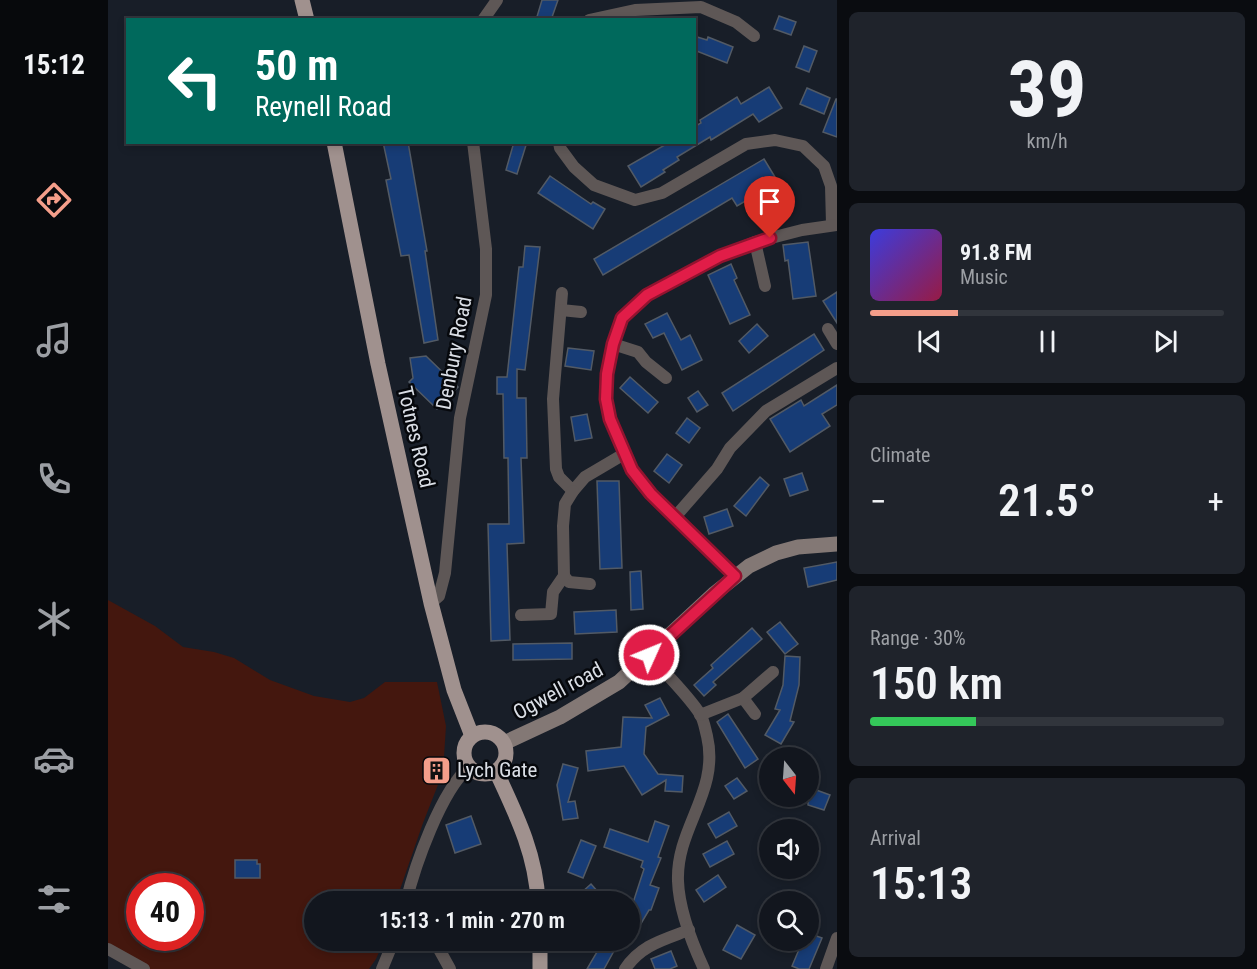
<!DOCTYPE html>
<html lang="en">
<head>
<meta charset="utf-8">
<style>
  :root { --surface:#12161e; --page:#1f232b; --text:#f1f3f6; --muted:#9c9fa4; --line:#31353c; --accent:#f49e8a }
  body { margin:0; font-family:"Roboto Condensed",sans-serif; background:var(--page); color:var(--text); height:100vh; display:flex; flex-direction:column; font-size:22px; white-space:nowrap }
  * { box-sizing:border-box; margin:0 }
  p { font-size:20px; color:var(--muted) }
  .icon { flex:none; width:33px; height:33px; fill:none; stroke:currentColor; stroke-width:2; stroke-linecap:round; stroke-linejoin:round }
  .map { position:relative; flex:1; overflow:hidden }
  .sheet { display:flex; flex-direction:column; gap:12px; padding:12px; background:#0a0c10; width:420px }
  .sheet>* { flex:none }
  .top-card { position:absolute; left:18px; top:18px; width:570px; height:126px; border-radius:0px; box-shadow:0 3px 9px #0003,0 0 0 2px var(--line); background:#00695c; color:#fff; overflow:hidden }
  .needle { width:39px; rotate:163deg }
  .buttons { position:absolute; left:651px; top:747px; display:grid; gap:12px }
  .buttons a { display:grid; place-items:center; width:60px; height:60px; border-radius:50%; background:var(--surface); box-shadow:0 3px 9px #0003,0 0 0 2px var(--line); font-size:30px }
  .speed { position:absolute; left:18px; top:873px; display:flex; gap:12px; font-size:30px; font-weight:700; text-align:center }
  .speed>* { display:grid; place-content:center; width:78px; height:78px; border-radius:50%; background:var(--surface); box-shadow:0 3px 9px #0003,0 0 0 2px var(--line); line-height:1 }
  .speed .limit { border:9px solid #d22; background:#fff; color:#111 }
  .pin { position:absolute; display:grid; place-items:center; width:51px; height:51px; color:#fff; margin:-62px -26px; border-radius:50% 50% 50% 0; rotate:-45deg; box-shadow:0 0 6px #0007 }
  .pin .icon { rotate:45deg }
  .me { position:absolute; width:66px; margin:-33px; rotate:46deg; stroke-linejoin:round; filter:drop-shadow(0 0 4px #0008) }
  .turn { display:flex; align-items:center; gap:21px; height:126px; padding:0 30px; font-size:27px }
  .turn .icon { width:78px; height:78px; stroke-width:2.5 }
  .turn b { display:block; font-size:42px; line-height:51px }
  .big { font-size:45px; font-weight:600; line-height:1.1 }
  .sheet .card { flex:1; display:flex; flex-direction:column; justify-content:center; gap:9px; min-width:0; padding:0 21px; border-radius:9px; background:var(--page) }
  .sheet .dial { align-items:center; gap:0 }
  .dial b { font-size:78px; line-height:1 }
  .song { display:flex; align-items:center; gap:18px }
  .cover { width:72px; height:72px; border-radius:9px; background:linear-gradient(135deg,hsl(240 70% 55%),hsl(340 70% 35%)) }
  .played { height:6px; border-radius:3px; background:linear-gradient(90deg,var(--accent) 25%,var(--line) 25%) }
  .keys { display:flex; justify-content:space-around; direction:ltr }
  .heat { display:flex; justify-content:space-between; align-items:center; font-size:33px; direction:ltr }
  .charge { height:9px; border-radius:4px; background:linear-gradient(90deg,#34c759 30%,var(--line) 0) }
  .trip { position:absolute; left:196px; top:891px; width:336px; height:60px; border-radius:30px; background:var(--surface); box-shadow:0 3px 9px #0003,0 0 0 2px var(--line); font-weight:600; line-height:60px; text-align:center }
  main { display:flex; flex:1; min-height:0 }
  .tab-bar { display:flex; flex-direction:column; width:108px; justify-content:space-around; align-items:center; background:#07090c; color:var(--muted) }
  .tab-bar .icon { width:42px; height:42px }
  .tab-bar .active { color:var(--accent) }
  .tab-bar b { font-size:27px; color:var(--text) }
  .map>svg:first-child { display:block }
</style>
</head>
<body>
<main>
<nav class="tab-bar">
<b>15:12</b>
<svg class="icon active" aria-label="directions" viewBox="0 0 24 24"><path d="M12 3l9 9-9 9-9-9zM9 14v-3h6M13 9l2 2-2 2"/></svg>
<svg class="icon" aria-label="music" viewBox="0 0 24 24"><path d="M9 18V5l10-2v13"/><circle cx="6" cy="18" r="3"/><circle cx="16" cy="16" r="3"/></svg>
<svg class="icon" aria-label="phone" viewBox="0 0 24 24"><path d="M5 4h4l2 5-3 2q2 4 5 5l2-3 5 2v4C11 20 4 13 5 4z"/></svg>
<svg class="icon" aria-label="climate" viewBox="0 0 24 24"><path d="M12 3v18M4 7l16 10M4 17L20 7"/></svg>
<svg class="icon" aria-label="car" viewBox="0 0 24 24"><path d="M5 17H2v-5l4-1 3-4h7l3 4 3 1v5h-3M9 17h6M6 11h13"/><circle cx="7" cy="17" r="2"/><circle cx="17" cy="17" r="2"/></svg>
<svg class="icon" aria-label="filters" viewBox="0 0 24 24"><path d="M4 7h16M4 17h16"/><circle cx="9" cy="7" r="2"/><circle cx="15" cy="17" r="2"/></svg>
</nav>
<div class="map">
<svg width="729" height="969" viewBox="0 0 729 969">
  <rect width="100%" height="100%" fill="#181e28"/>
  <path fill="#44170e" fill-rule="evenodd" d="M0,600L47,626L75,647L106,652L126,658L162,680L206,696L242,702L256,698L277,682H329L338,726L335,772L315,823L288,901L207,902V940L276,941L268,959L261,969H42L0,947ZM32,886H82V938H32Z"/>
  <g fill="#173c76" stroke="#525a65" stroke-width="1.5">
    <polygon points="434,0 450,0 443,20 428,20"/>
    <polygon points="671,16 688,22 683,35 666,29"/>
    <polygon points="586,36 599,40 600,37 625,47 619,63 586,50"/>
    <polygon points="696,46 709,51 701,72 688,67"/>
    <polygon points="661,87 674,108 651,122 645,114 603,140 602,137 569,157 571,160 555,170 557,172 533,187 520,166 562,142 586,142 586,127 593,123 592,120 629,97 633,104"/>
    <polygon points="699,88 722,98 716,114 692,104"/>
    <polygon points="728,99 729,99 729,137 715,132"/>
    <polygon points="275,142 300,142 319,251 317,251 330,340 316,343 301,255 293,256 278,180 283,179"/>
    <polygon points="406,142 419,142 409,174 398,170"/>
    <polygon points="656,159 670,182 629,206 624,198 495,275 486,259"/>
    <polygon points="442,176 483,204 485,202 497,209 485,229 430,193"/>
    <polygon points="700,242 708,296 685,299 680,260 677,261 675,245"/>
    <polygon points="417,246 432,247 417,370 409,369 409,398 418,398 419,458 413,458 416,543 399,544 402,640 383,641 380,524 401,524 400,458 396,458 395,394 389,394 389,377 399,377 411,267 415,267"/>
    <polygon points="623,264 629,278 626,280 642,315 622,324 600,275"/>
    <polygon points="729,292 729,323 715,301"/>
    <polygon points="559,313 573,340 582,335 594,360 574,370 556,333 545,338 537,324"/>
    <polygon points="649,324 660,336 641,353 631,341"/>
    <polygon points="706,334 716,350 625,411 614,393"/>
    <polygon points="460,348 486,351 483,370 457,366"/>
    <polygon points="318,356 350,387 329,409 301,382 305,378 302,358"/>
    <polygon points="522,377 550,402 540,413 512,388"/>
    <polygon points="729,385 729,405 714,414 722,426 682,452 662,419 693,400 696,406"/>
    <polygon points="590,391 600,405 589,412 580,398"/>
    <polygon points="479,414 484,438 467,441 463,417"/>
    <polygon points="579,418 592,428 581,443 568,433"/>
    <polygon points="559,454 574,465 561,483 546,471"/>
    <polygon points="694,473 700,490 682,496 676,479"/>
    <polygon points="652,477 661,485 638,516 626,506"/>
    <polygon points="489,481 511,481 514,568 492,569"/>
    <polygon points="619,509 625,526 601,534 596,517"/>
    <polygon points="729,562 729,580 700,587 696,568"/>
    <polygon points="533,571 535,609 523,610 522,572"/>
    <polygon points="508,610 509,632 467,634 466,612"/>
    <polygon points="672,622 690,644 677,654 659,632"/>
    <polygon points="644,628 654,639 605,682 608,685 596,696 586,685 605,668 603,665"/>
    <polygon points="464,643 464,659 405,660 405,644"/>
    <polygon points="677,656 692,657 691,685 682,721 686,722 673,744 657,735 672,710 667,709 675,685"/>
    <polygon points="552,698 561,715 538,727 536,754 550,774 575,776 574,792 557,791 558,780 534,795 516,766 480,771 478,751 513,747 515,717 544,718 537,705"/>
    <polygon points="620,714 650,759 637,768 609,722"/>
    <polygon points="455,764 470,768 460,802 467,801 470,818 455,820 449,785"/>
    <polygon points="629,778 639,791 626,799 617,786"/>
    <polygon points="700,787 722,795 716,810 700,805"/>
    <polygon points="621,812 629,826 608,838 600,824"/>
    <polygon points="363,816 373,844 347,853 338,825"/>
    <polygon points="547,821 561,826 550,857 553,858 542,885 551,888 543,910 541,910 522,942 522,912 536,869 533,867 535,861 496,847 502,829 540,842"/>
    <polygon points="473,840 488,846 475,878 460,872"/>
    <polygon points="619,841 626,854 602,867 595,854"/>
    <polygon points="127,860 149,860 149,864 152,864 152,878 127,878"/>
    <polygon points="610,875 618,887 596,902 588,890"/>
    <polygon points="483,884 499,902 463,902"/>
    <polygon points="629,925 647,935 633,959 615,950"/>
    <polygon points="700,933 714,938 701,969 691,969 684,966 695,940 700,940"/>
    <polygon points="496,940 512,940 496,969 479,969"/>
    <polygon points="563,951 569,966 562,969 547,969 543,959"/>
  </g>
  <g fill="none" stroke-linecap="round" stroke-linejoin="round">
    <g stroke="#5e5756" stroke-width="12">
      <polyline points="375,20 389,0"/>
      <polyline points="481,20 527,10 593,7 628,22 646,36"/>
      <polyline points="451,142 452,148 466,167 486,185 527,200 554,193 638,144 667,140 695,146 716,166 723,186 724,224"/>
      <polyline points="647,242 657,286"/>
      <polyline points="454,293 445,399 448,469 451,477 465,491 477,477 516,454"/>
      <polyline points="453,310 473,312"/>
      <polyline points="720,329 729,344"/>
      <polyline points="505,344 530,352 538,362 558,378"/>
      <polyline points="567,517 609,469 622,448 658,411 729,368"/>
      <polyline points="456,576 461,582 482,584"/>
      <polyline points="627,576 543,494 524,470 502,419 498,399 499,374 505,344 514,318 539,295 612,256 647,242 694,230 729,225"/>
      <polyline points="323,603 331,596 337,573 352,418 378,295 378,249 365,142"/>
      <polyline points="413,615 443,614 445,592 456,576 455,526 457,504 465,491"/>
      <path d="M541,655C557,673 580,695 592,714C596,720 597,729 599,736C612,792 568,827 570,881C571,911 584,943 596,969"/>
      <polyline points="635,698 647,714"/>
      <polyline points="592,715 635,698 665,672"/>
      <path d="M298,902C307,865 333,791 361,767"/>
      <polyline points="326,940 342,969"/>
      <polyline points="0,949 36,969"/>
      <polyline points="274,969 286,940"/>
      <path d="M517,969C533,945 555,940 581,930"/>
      <polyline points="718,969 729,938"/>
    </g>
    <polyline stroke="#837875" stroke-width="15" points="396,743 452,717 511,682 607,593 641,566 668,553 690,547 729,544"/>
    <g stroke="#a0918e" stroke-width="15">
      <polyline points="194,0 199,20"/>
      <polyline points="226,142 270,364 323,603 346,690 364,736"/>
      <circle cx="377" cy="753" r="21"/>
      <path d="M388,771C408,814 428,854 430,902"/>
      <polyline points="432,940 432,969"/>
    </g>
  </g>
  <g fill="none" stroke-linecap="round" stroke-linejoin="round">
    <defs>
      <polyline id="route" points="541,655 627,576 543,494 524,470 502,419 498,399 499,374 505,344 514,318 539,295 612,256 662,238"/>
    </defs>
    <use href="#route" stroke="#92132f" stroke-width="15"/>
    <use href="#route" stroke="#e11d48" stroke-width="10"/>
  </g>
  <defs>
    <symbol id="building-square" viewBox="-11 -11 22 22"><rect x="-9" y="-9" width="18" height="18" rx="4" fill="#f49e8a" stroke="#06080c"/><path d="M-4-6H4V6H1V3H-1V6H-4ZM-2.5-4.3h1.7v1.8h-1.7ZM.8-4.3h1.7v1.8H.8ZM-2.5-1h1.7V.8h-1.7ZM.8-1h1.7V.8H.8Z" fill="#111"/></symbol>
  </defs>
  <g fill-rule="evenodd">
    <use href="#building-square" x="312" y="754" width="33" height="33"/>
  </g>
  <g text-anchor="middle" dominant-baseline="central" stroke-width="5" stroke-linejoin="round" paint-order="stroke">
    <g font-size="21" fill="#dadee5" stroke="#06080c">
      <text transform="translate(346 353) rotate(-79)">Denbury Road</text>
      <text transform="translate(308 437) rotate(77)">Totnes Road</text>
      <text transform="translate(450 691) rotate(-28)">Ogwell road</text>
    </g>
    <g font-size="21" fill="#dadee5" stroke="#06080c" text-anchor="start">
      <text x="349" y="770">Lych Gate</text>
    </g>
  </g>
</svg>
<div class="buttons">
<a><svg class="needle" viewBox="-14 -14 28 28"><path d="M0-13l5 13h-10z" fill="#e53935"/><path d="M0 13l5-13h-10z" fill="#9c9fa4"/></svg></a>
<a><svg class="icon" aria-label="sound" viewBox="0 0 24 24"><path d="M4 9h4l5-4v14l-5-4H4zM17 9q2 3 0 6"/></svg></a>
<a><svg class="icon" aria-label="search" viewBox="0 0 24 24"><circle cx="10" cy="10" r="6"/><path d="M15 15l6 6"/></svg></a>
</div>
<div class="speed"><div class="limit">40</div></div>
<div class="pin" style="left:662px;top:238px;background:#d93025"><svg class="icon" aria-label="arrive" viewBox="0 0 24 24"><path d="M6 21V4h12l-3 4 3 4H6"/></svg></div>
<svg class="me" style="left:541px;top:655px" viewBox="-20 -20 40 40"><circle r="17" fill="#e11d48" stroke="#fff" stroke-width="3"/><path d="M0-11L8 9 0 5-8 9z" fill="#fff"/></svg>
<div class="trip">15:13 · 1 min · 270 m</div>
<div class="top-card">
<div class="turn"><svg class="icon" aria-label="left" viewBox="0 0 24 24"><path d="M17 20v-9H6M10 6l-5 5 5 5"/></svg><div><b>50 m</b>Reynell Road</div></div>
</div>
</div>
<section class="sheet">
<div class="card dial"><b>39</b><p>km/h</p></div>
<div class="card">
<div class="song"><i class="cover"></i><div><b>91.8 FM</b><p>Music</p></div></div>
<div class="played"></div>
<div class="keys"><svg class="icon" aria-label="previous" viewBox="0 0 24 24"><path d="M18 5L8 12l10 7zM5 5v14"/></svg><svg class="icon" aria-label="pause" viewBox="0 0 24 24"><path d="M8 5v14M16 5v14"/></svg><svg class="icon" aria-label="next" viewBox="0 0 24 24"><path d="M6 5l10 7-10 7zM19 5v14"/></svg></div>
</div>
<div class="card"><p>Climate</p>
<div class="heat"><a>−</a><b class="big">21.5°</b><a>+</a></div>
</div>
<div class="card"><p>Range · 30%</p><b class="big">150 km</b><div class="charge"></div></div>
<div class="card"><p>Arrival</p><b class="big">15:13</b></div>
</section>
</main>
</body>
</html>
